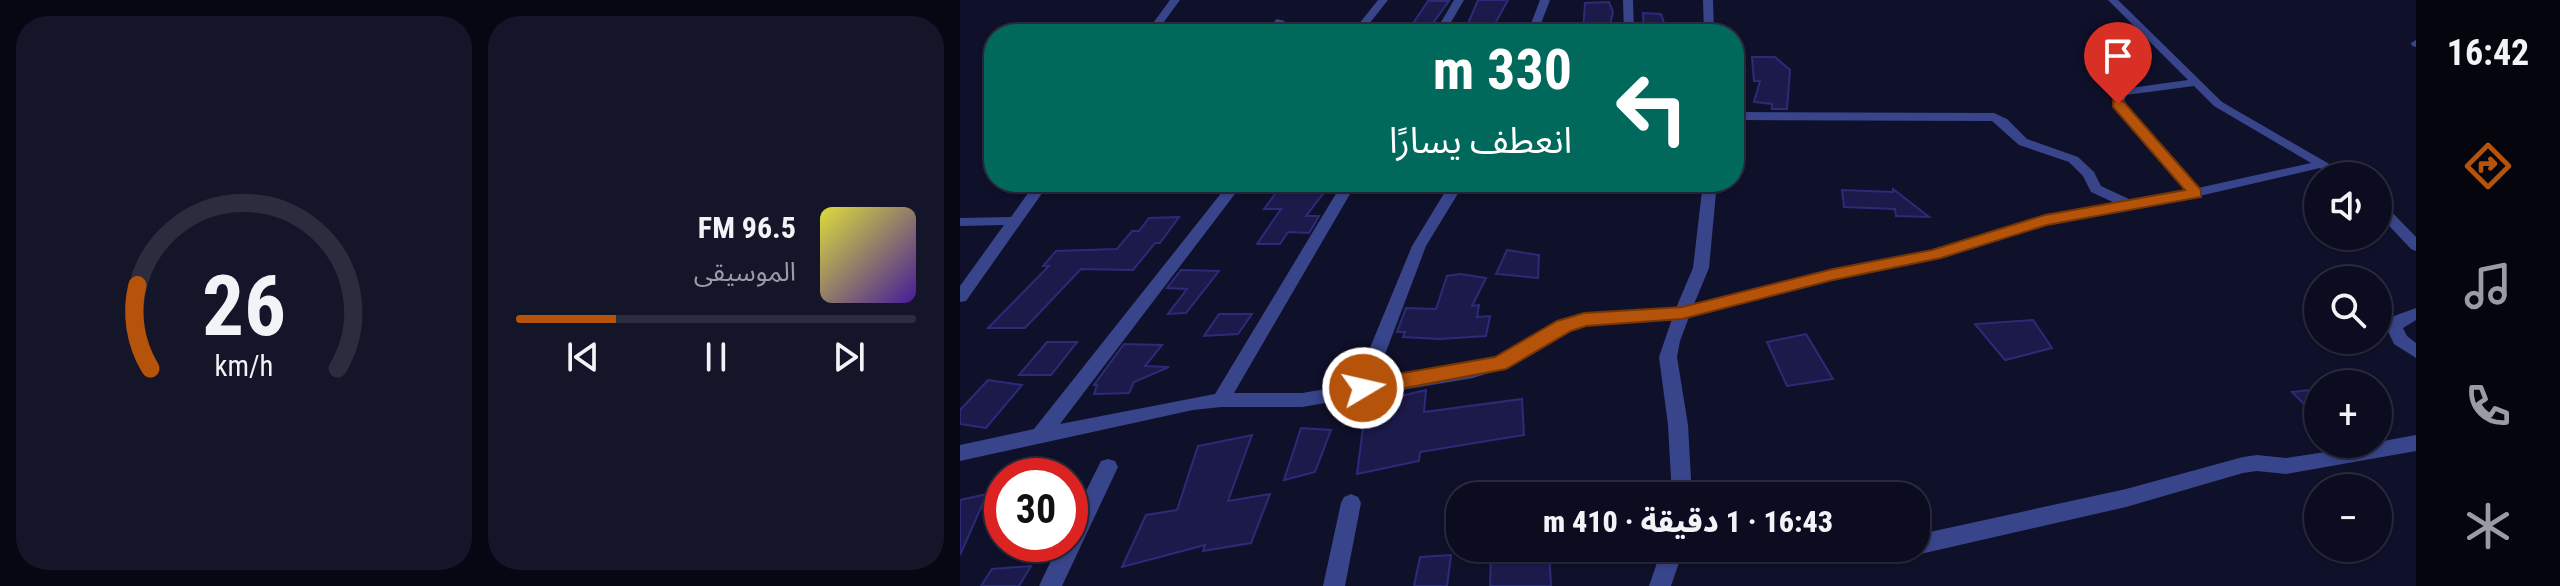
<!DOCTYPE html>
<html lang="ar">
<head>
<meta charset="utf-8">
<style>
  :root { --surface:#0b0c20; --page:#141529; --text:#f1f3f6; --muted:#9a9ba5; --line:#2b2c3e; --accent:#b45309 }
  body { margin:0; font-family:"Roboto Condensed","Noto Sans Arabic",sans-serif; background:var(--page); color:var(--text); direction:rtl; height:100vh; display:flex; flex-direction:column; font-size:30px; white-space:nowrap }
  * { box-sizing:border-box; margin:0 }
  p { font-size:26px; color:var(--muted) }
  .icon { flex:none; width:44px; height:44px; fill:none; stroke:currentColor; stroke-width:2; stroke-linecap:round; stroke-linejoin:round }
  .map { position:relative; flex:1; overflow:hidden; direction:ltr }
  .sheet { display:flex; flex-direction:column; gap:16px; padding:16px; background:#060712; width:960px }
  .sheet>* { flex:none }
  .guide { position:absolute; left:24px; top:24px; width:760px; height:168px; border-radius:32px; box-shadow:0 2px 6px #0004,0 0 0 2px var(--line); direction:rtl; background:#00695c; color:#fff; overflow:hidden }
  .fabs { position:absolute; left:1344px; top:162px; display:grid; gap:16px }
  .fabs a { display:grid; place-items:center; width:88px; height:88px; border-radius:50%; background:var(--surface); box-shadow:0 2px 6px #0004,0 0 0 2px var(--line); font-size:40px }
  .speed { position:absolute; left:24px; top:458px; display:flex; gap:16px; font-size:40px; font-weight:700; text-align:center }
  .speed>* { display:grid; place-content:center; width:104px; height:104px; border-radius:50%; background:var(--surface); box-shadow:0 2px 6px #0004,0 0 0 2px var(--line); line-height:1 }
  .speed .limit { border:12px solid #d22; background:#fff; color:#111 }
  .pin { position:absolute; display:grid; place-items:center; width:68px; height:68px; color:#fff; margin:-82px -34px; border-radius:50% 50% 50% 0; rotate:-45deg; box-shadow:0 0 8px #0007 }
  .pin .icon { rotate:45deg }
  .me { position:absolute; width:88px; margin:-44px; rotate:81deg; stroke-linejoin:round; filter:drop-shadow(0 0 6px #0008) }
  .turn { display:flex; align-items:center; gap:28px; height:168px; padding:0 40px; font-size:36px }
  .turn .icon { width:104px; height:104px; stroke-width:2.5 }
  .turn b { display:block; font-size:56px; line-height:68px }
  .sheet .widget { flex:1; display:flex; flex-direction:column; justify-content:center; gap:12px; min-width:0; padding:0 28px; border-radius:32px; background:var(--page) }
  .sheet .dial { align-items:center; gap:0 }
  .dial svg { height:208px; overflow:visible; fill:none; stroke:var(--line); stroke-width:7; stroke-linecap:round; text-anchor:middle }
  .dial text { fill:var(--text); stroke:none }
  .song { display:flex; align-items:center; gap:24px }
  .cover { width:96px; height:96px; border-radius:12px; background:linear-gradient(135deg,hsl(60 70% 55%),hsl(260 70% 35%)) }
  .played { height:8px; border-radius:4px; background:linear-gradient(90deg,var(--accent) 25%,var(--line) 25%) }
  .keys { display:flex; justify-content:space-around; direction:ltr }
  .sheet .tiles { flex:1; display:grid; gap:16px; grid-template-columns:repeat(2,1fr) }
  .trip { position:absolute; left:486px; top:482px; width:484px; height:80px; border-radius:32px; background:var(--surface); box-shadow:0 2px 6px #0004,0 0 0 2px var(--line); font-weight:800; line-height:80px; text-align:center; direction:rtl }
  main { display:flex; flex:1; min-height:0 }
  .tabs { display:flex; flex-direction:column; width:144px; justify-content:space-around; align-items:center; background:#04050d; color:var(--muted) }
  .tabs .icon { width:56px; height:56px }
  .tabs .selected { color:var(--accent) }
  .tabs b { font-size:36px; color:var(--text) }
  .map>svg:first-child { display:block }
</style>
</head>
<body>
<main>
<nav class="tabs">
<b>16:42</b>
<svg class="icon selected" aria-label="directions" viewBox="0 0 24 24"><path d="M12 3l9 9-9 9-9-9zM9 14v-3h6M13 9l2 2-2 2"/></svg>
<svg class="icon" aria-label="music" viewBox="0 0 24 24"><path d="M9 18V5l10-2v13"/><circle cx="6" cy="18" r="3"/><circle cx="16" cy="16" r="3"/></svg>
<svg class="icon" aria-label="phone" viewBox="0 0 24 24"><path d="M5 4h4l2 5-3 2q2 4 5 5l2-3 5 2v4C11 20 4 13 5 4z"/></svg>
<svg class="icon" aria-label="climate" viewBox="0 0 24 24"><path d="M12 3v18M4 7l16 10M4 17L20 7"/></svg>
</nav>
<div class="map">
<svg width="1456" height="586" viewBox="0 0 1456 586">
  <rect width="100%" height="100%" fill="#0f102a"/>
  <g fill="#1b1a4b" stroke="#2b2b78" stroke-width="2">
    <polygon points="518,0 548,0 530,33 504,33"/>
    <polygon points="468,1 489,1 465,34 446,34"/>
    <polygon points="649,2 653,12 648,33 623,32 625,3"/>
    <polygon points="683,13 701,14 708,34 684,34"/>
    <polygon points="792,57 815,57 830,70 827,109 812,109 812,104 794,102 800,81 794,81"/>
    <polygon points="324,182 361,182 356,189 366,190 346,216 359,216 349,233 328,232 320,244 297,244 321,209 304,209"/>
    <polygon points="933,189 969,217 936,216 935,209 884,207 882,190 933,192"/>
    <polygon points="219,217 200,243 195,243 173,270 121,269 65,328 28,328 89,266 83,266 96,251 157,249 172,231 179,231 189,218"/>
    <polygon points="547,250 579,255 578,278 536,274"/>
    <polygon points="221,270 259,271 226,313 208,314 227,289 207,288"/>
    <polygon points="500,274 526,278 512,306 519,305 517,317 530,316 526,336 480,339 443,337 445,332 437,332 446,308 476,309 487,276"/>
    <polygon points="259,314 292,314 278,334 244,336"/>
    <polygon points="1073,320 1092,348 1045,360 1015,324"/>
    <polygon points="846,334 873,379 827,386 807,342"/>
    <polygon points="87,342 117,342 91,375 59,375"/>
    <polygon points="164,344 202,345 185,366 209,367 174,382 169,393 134,394 137,385 134,385"/>
    <polygon points="28,380 62,385 26,428 0,424 0,410"/>
    <polygon points="1358,389 1358,418 1332,392"/>
    <polygon points="466,390 464,412 562,399 564,435 460,452 459,461 397,474 406,404"/>
    <polygon points="341,428 371,430 355,472 324,480"/>
    <polygon points="292,435 268,501 310,494 291,543 243,551 245,545 162,567 186,515 217,510 238,446"/>
    <polygon points="27,494 0,555 0,500"/>
    <polygon points="589,549 591,586 530,586 531,557"/>
    <polygon points="491,555 487,586 454,586 460,557"/>
    <polygon points="71,566 59,586 21,586 32,569"/>
  </g>
  <g fill="none" stroke-linecap="round" stroke-linejoin="round">
    <g fill="#38458b" fill-rule="evenodd">
      <polygon points="210,0 220,0 195,34 185,34"/>
      <polygon points="418,0 428,0 401,34 391,34"/>
      <polygon points="494,0 504,0 484,34 474,34"/>
      <polygon points="580,0 590,0 577,34 567,34"/>
      <polygon points="663,0 673,0 674,34 664,34"/>
      <polygon points="743,0 753,0 754,34 744,34"/>
      <path d="M1148,0H1158L1262,102L1390,176H1373L1360,168L1235,197L1088,224L980,258L873,279L729,317L720,341L717,357L728,425L732,496H712L708,425L699,357L712,319L625,325L610,330L545,368L513,378L342,407H261L233,410L0,461V445L74,429L270,182H284L100,424L255,394L383,182H397L274,393H342L395,384L452,246L491,182H505L466,246L415,381L513,365L533,358L598,322L624,313L716,308L733,268L743,182H757L749,268L734,304L873,269L973,251L1085,216L1155,203L1131,192L1123,176L1109,162L1059,145L1032,121L774,120V112L1034,113L1047,119L1067,139L1118,157L1134,172L1141,186L1171,200L1226,191L1154,106L1152,96L1163,89L1228,80ZM1234,86L1254,106L1351,163L1238,188L1164,103L1166,95Z"/>
      <polygon points="317,19 325,21 311,34 300,34"/>
      <polygon points="1456,40 1456,47 1452,46 1451,43"/>
      <polygon points="76,182 90,182 6,301 0,302 0,286 44,225 0,226 0,218 51,217"/>
      <polygon points="1418,202 1423,203 1456,237 1456,251 1451,249 1418,214"/>
      <polygon points="1456,308 1456,320 1443,328 1447,336 1456,343 1456,358 1434,344 1426,327 1434,316"/>
      <path d="M1456,435V451L1326,474L1297,471L1283,473L1166,507L956,555L952,553C942,560 927,559 915,555L912,548H956V535L1166,489L1283,457L1297,455L1326,458L1418,444V442Z"/>
      <polygon points="148,459 155,461 158,467 102,586 79,586 99,544 110,544 110,523 141,461"/>
      <polygon points="391,494 398,497 401,503 385,586 363,586 381,503 384,497"/>
      <polygon points="702,548 724,548 711,586 689,586"/>
    </g>
  </g>
  <polygon fill="#b45309" stroke="#753606" stroke-width="2" points="1153,101 1163,101 1241,190 1241,197 1087,225 981,258 873,280 722,319 626,326 611,331 546,369 403,396 396,393 393,388 396,382 403,380 535,357 597,321 624,313 722,307 873,269 972,250 1085,215 1225,190 1153,107"/>
</svg>
<div class="fabs">
<a><svg class="icon" aria-label="sound" viewBox="0 0 24 24"><path d="M4 9h4l5-4v14l-5-4H4zM17 9q2 3 0 6"/></svg></a>
<a><svg class="icon" aria-label="search" viewBox="0 0 24 24"><circle cx="10" cy="10" r="6"/><path d="M15 15l6 6"/></svg></a>
<a>+</a>
<a>−</a>
</div>
<div class="speed"><div class="limit">30</div></div>
<div class="pin" style="left:1158px;top:104px;background:#d93025"><svg class="icon" aria-label="arrive" viewBox="0 0 24 24"><path d="M6 21V4h12l-3 4 3 4H6"/></svg></div>
<svg class="me" style="left:403px;top:388px" viewBox="-20 -20 40 40"><circle r="17" fill="#b45309" stroke="#fff" stroke-width="3"/><path d="M0-11L8 9 0 5-8 9z" fill="#fff"/></svg>
<div class="trip">16:43 · 1 دقيقة · 410 m</div>
<div class="guide">
<div class="turn"><svg class="icon" aria-label="left" viewBox="0 0 24 24"><path d="M17 20v-9H6M10 6l-5 5 5 5"/></svg><div><b>330 m</b>انعطف يسارًا</div></div>
</div>
</div>
<section class="sheet">
<div class="tiles">
<div class="widget">
<div class="song"><i class="cover"></i><div><b>96.5 FM</b><p>الموسيقى</p></div></div>
<div class="played"></div>
<div class="keys"><svg class="icon" aria-label="previous" viewBox="0 0 24 24"><path d="M18 5L8 12l10 7zM5 5v14"/></svg><svg class="icon" aria-label="pause" viewBox="0 0 24 24"><path d="M8 5v14M16 5v14"/></svg><svg class="icon" aria-label="next" viewBox="0 0 24 24"><path d="M6 5l10 7-10 7zM19 5v14"/></svg></div>
</div>
<div class="widget dial"><svg viewBox="0 0 100 80">
<path d="M14 69A42 42 0 1 1 86 69"/>
<path d="M14 69A42 42 0 0 1 9 37" stroke="#b45309"/>
<text x="50" y="56" font-size="32" font-weight="700">26</text>
<text x="50" y="72" font-size="11">km/h</text>
</svg></div>
</div>
</section>
</main>
</body>
</html>
